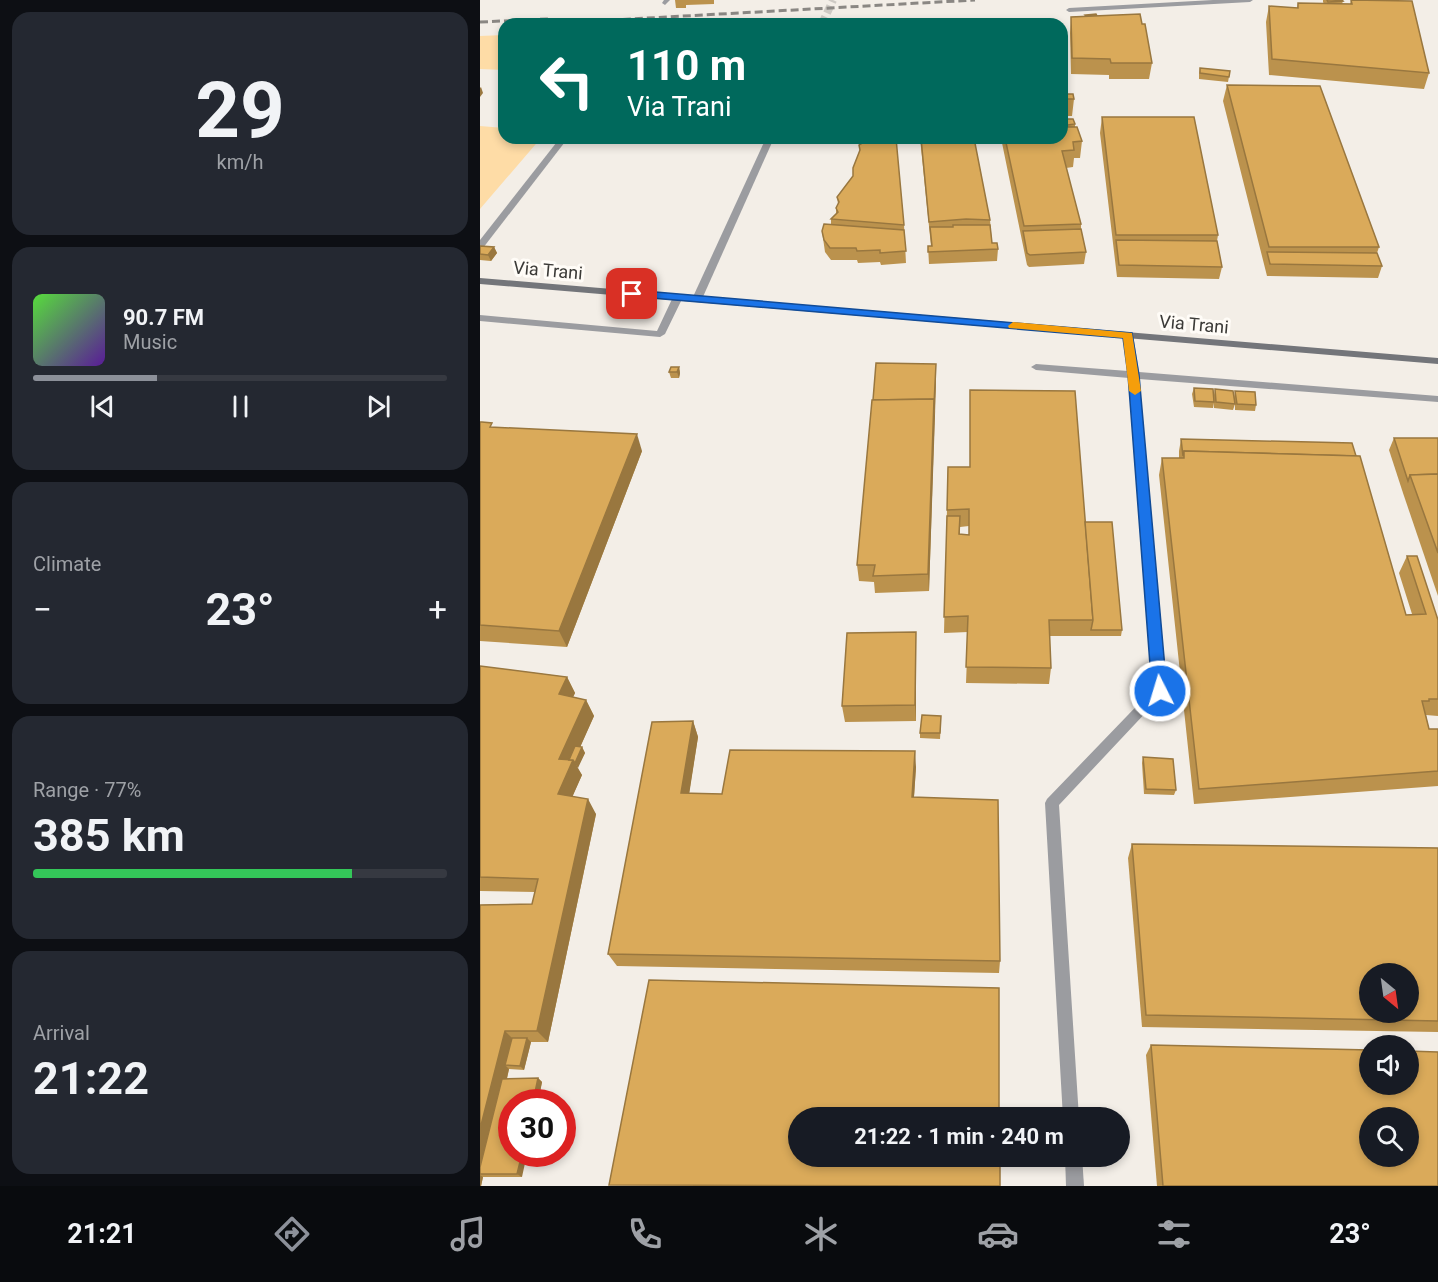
<!DOCTYPE html>
<html lang="en">
<head>
<meta charset="utf-8">
<style>
  :root { --surface:#171b24; --page:#242831; --text:#f1f3f6; --muted:#9ea1a6; --line:#363941; --accent:#8c9099 }
  body { margin:0; font-family:Roboto,sans-serif; background:var(--page); color:var(--text); height:100vh; display:flex; flex-direction:column; font-size:22px; white-space:nowrap }
  * { box-sizing:border-box; margin:0 }
  p { font-size:20px; color:var(--muted) }
  .icon { flex:none; width:33px; height:33px; fill:none; stroke:currentColor; stroke-width:2; stroke-linecap:round; stroke-linejoin:round }
  .map { position:relative; flex:1; overflow:hidden }
  .side { display:flex; flex-direction:column; gap:12px; padding:12px; background:#0d0f14; width:480px }
  .side>* { flex:none }
  .top-card { position:absolute; left:18px; top:18px; width:570px; height:126px; border-radius:18px; box-shadow:0 3px 9px #0003; background:#00695c; color:#fff; overflow:hidden }
  .needle { width:39px; rotate:151deg }
  .fabs { position:absolute; left:879px; top:963px; display:grid; gap:12px }
  .fabs a { display:grid; place-items:center; width:60px; height:60px; border-radius:50%; background:var(--surface); box-shadow:0 3px 9px #0003; font-size:30px }
  .speed { position:absolute; left:18px; top:1089px; display:flex; gap:12px; font-size:30px; font-weight:700; text-align:center }
  .speed>* { display:grid; place-content:center; width:78px; height:78px; border-radius:50%; background:var(--surface); box-shadow:0 3px 9px #0003; line-height:1 }
  .speed .limit { border:9px solid #d22; background:#fff; color:#111 }
  .pin { position:absolute; display:grid; place-items:center; width:51px; height:51px; color:#fff; margin:-26px; border-radius:12px; box-shadow:0 3px 9px #0006 }
  .me { position:absolute; width:66px; margin:-33px; rotate:355deg; stroke-linejoin:round; filter:drop-shadow(0 0 4px #0008) }
  .turn { display:flex; align-items:center; gap:21px; height:126px; padding:0 30px; font-size:27px }
  .turn .icon { width:78px; height:78px; stroke-width:2.5 }
  .turn b { display:block; font-size:42px; line-height:51px }
  .big { font-size:45px; font-weight:700; line-height:1.1 }
  .side .tile { flex:1; display:flex; flex-direction:column; justify-content:center; gap:9px; min-width:0; padding:0 21px; border-radius:18px; background:var(--page) }
  .side .dial { align-items:center; gap:0 }
  .dial b { font-size:78px; line-height:1 }
  .song { display:flex; align-items:center; gap:18px }
  .cover { width:72px; height:72px; border-radius:9px; background:linear-gradient(135deg,hsl(110 70% 55%),hsl(270 70% 35%)) }
  .played { height:6px; border-radius:3px; background:linear-gradient(90deg,var(--accent) 30%,var(--line) 30%) }
  .keys { display:flex; justify-content:space-around; direction:ltr }
  .heat { display:flex; justify-content:space-between; align-items:center; font-size:33px; direction:ltr }
  .charge { height:9px; border-radius:4px; background:linear-gradient(90deg,#34c759 77%,var(--line) 0) }
  .trip { position:absolute; left:308px; top:1107px; width:342px; height:60px; border-radius:30px; background:var(--surface); box-shadow:0 3px 9px #0003; font-weight:700; line-height:60px; text-align:center }
  .tab-bar { display:flex; height:96px; justify-content:space-around; align-items:center; background:#090b0e; color:var(--muted) }
  .tab-bar .icon { width:42px; height:42px }
  .tab-bar .active { color:var(--accent) }
  .tab-bar b { font-size:27px; color:var(--text) }
  main { display:flex; flex:1; min-height:0 }
  .map>svg:first-child { display:block }
</style>
</head>
<body>
<main>
<section class="side">
<div class="tile dial"><b>29</b><p>km/h</p></div>
<div class="tile">
<div class="song"><i class="cover"></i><div><b>90.7 FM</b><p>Music</p></div></div>
<div class="played"></div>
<div class="keys"><svg class="icon" aria-label="previous" viewBox="0 0 24 24"><path d="M18 5L8 12l10 7zM5 5v14"/></svg><svg class="icon" aria-label="pause" viewBox="0 0 24 24"><path d="M8 5v14M16 5v14"/></svg><svg class="icon" aria-label="next" viewBox="0 0 24 24"><path d="M6 5l10 7-10 7zM19 5v14"/></svg></div>
</div>
<div class="tile"><p>Climate</p>
<div class="heat"><a>−</a><b class="big">23°</b><a>+</a></div>
</div>
<div class="tile"><p>Range · 77%</p><b class="big">385 km</b><div class="charge"></div></div>
<div class="tile"><p>Arrival</p><b class="big">21:22</b></div>
</section>
<div class="map">
<svg width="958" height="1186" viewBox="0 0 958 1186">
  <rect width="100%" height="100%" fill="#f3eee7"/>
  <g fill="#fedca6">
    <polygon points="24,35 24,70 0,69 0,36"/>
    <polygon points="0,126 24,128 24,138 61,138 0,209"/>
  </g>
  <g fill="none" stroke-linecap="round" stroke-linejoin="round">
    <polyline stroke="#cecac4" stroke-width="8" stroke-dasharray="8 4" stroke-linecap="butt" points="342,24 353,0"/>
    <g fill="#9b9ca0" fill-rule="evenodd">
      <polygon points="184,0 190,0 185,5 182,3"/>
      <polygon points="733,0 773,0 770,2 589,12 586,10 589,8"/>
      <polygon points="80,138 88,138 3,248 0,249 0,240"/>
      <polygon points="286,138 294,138 222,299 217,302 214,301 212,299"/>
      <polygon points="198,294 203,297 185,334 180,337 0,321 0,315 177,331 193,297"/>
      <polygon points="648,332 653,335 659,372 958,396 958,402 659,379 686,691 579,805 599,1118 583,1118 565,803 567,799 673,689 649,378 556,370 551,367 556,364 648,371 643,335"/>
      <polygon points="585,1156 602,1156 604,1186 586,1186"/>
    </g>
    <polygon fill="#73757a" fill-rule="evenodd" points="0,278 958,358 958,364 0,284"/>
    <g stroke="#8a8783" stroke-width="3" stroke-dasharray="8 4" stroke-linecap="butt">
      <polyline points="0,22 68,19"/>
      <polyline points="59,24 495,0"/>
    </g>
  </g>
  <g fill="#bb924d" fill-rule="evenodd">
    <polygon points="195,0 234,0 234,4 206,5 206,8 196,8"/>
    <polygon points="843,0 862,0 863,1 862,4 870,4 871,0 949,73 944,89 789,75 786,22 789,6 817,8 818,3 844,4 843,2"/>
    <polygon points="605,15 617,16 662,24 672,63 669,79 629,79 629,75 591,74 590,33 591,17 605,16"/>
    <polygon points="720,68 750,71 748,82 719,79 719,74"/>
    <polygon points="747,85 899,247 897,253 902,266 898,278 787,276 743,101"/>
    <polygon points="582,94 594,99 592,116 585,116 585,119 595,124 595,127 602,141 600,158 594,158 593,167 586,168 601,224 601,229 606,252 604,264 549,267 547,265 521,138 582,138"/>
    <polygon points="622,117 738,235 737,241 742,267 739,279 637,277 620,133"/>
    <polygon points="440,138 494,138 510,220 512,243 518,249 517,261 449,264 448,246 451,246"/>
    <polygon points="379,145 424,225 426,263 401,265 400,262 378,263 377,260 351,260 345,252 342,231 351,225 351,219 356,214 356,208 358,204 357,197 373,176 380,151"/>
    <polygon points="0,246 14,247 17,253 11,261 0,260"/>
    <polygon points="199,367 200,373 199,378 191,378 189,372"/>
    <polygon points="456,376 449,591 395,593 394,582 379,581 377,565"/>
    <polygon points="714,388 734,395 735,389 754,397 755,391 776,405 775,411 755,410 755,404 753,410 734,408 734,403 733,408 714,407 712,394"/>
    <polygon points="0,422 14,428 162,451 87,647 0,641"/>
    <polygon points="914,438 958,438 958,596 923,493 909,450"/>
    <polygon points="701,439 926,615 932,614 919,573 927,556 958,620 958,716 946,715 949,729 958,729 958,786 714,804 679,475 682,458 699,458 699,451"/>
    <path d="M468,467L605,522L642,630L641,636H569L571,668L569,684L486,683L488,632L464,633ZM489,526V535L480,534V527Z"/>
    <polygon points="436,632 436,721 365,722 362,706"/>
    <polygon points="0,666 87,677 95,693 93,697 106,700 114,716 100,747 102,747 105,753 97,768 102,775 92,797 116,814 68,1042 51,1042 44,1070 29,1069 27,1079 58,1078 62,1082 58,1102 32,1102 42,1177 3,1177 1,1186 0,1186 0,905 52,904 55,892 0,891"/>
    <polygon points="213,721 218,737 209,793 242,794 436,767 434,797 520,961 519,973 137,966 128,954"/>
    <polygon points="461,721 460,739 440,738 440,733"/>
    <polygon points="663,758 696,790 694,795 664,794 662,763"/>
    <polygon points="652,844 958,848 958,1032 662,1027 648,858"/>
    <polygon points="671,1045 958,1186 677,1186 666,1055"/>
  </g>
  <g fill="#99773f">
    <polygon points="1,87 3,93 0,97 0,88"/>
    <polygon points="14,247 17,253 11,261 8,255"/>
    <polygon points="456,364 456,376 455,416 454,404"/>
    <polygon points="199,367 200,373 199,378 197,372"/>
    <polygon points="454,399 455,416 449,591 448,574"/>
    <polygon points="157,434 162,451 87,647 79,631"/>
    <polygon points="436,632 436,721 435,705"/>
    <polygon points="87,677 95,693 87,710 79,694"/>
    <polygon points="106,700 114,716 94,761 102,775 87,809 78,794 79,759"/>
    <polygon points="213,721 218,737 207,808 201,793"/>
    <polygon points="102,747 105,753 98,768 95,763"/>
    <polygon points="435,751 436,767 433,811 432,797"/>
    <polygon points="108,799 116,814 68,1042 57,1031"/>
    <polygon points="25,1031 36,1042 25,1065 29,1069 4,1174 0,1174 0,1129"/>
    <polygon points="47,1038 51,1042 44,1070 40,1066"/>
    <polygon points="58,1078 62,1082 58,1102 53,1102"/>
    <polygon points="42,1154 47,1154 42,1177 37,1174"/>
    <polygon points="0,1175 3,1177 1,1186 0,1186"/>
  </g>
  <g fill="#daaa5a" stroke="#99773f" stroke-width="1.5" fill-rule="evenodd">
    <polygon points="847,0 862,0 863,1 848,2"/>
    <polygon points="871,0 932,1 949,73 792,59 789,6 818,8 818,3 872,4"/>
    <polygon points="616,14 617,16 606,16 605,15"/>
    <polygon points="660,14 662,24 665,24 672,63 631,63 630,59 592,58 591,17"/>
    <polygon points="720,68 750,71 749,77 720,73"/>
    <polygon points="747,85 840,86 899,247 789,247"/>
    <polygon points="582,94 593,94 594,99 582,99"/>
    <polygon points="582,105 585,119 593,119 595,124 587,125 588,127 597,127 602,141 593,142 594,150 582,151 601,224 544,226 525,138 582,138"/>
    <polygon points="622,117 714,117 738,235 636,235"/>
    <polygon points="386,138 416,138 424,225 351,219 358,212 356,208 359,202 357,197 373,176 373,168 380,150 379,145 384,142"/>
    <polygon points="441,138 494,138 510,220 486,219 449,222"/>
    <polygon points="344,224 424,230 426,251 400,253 400,250 377,251 376,248 350,248 344,240 342,231"/>
    <polygon points="473,225 510,225 512,243 517,243 518,249 448,252 448,246 452,246 450,227 473,227"/>
    <polygon points="601,229 606,252 550,255 547,253 543,231"/>
    <polygon points="636,240 737,241 742,267 639,265"/>
    <polygon points="0,246 14,247 8,255 0,254"/>
    <polygon points="787,252 897,253 902,266 790,264"/>
    <polygon points="396,363 456,364 454,404 454,399 393,400"/>
    <polygon points="191,367 199,367 197,372 189,372"/>
    <polygon points="714,388 733,389 734,402 715,401"/>
    <polygon points="735,389 753,391 755,404 736,402"/>
    <polygon points="490,390 595,391 613,620 569,620 571,668 486,667 488,616 464,617 467,516 480,516 479,534 489,535 489,509 467,510 468,467 490,467"/>
    <polygon points="755,391 775,392 776,405 757,404"/>
    <polygon points="454,399 448,574 393,576 395,565 377,565 392,400"/>
    <polygon points="0,422 2,422 12,423 10,427 157,434 79,631 0,625"/>
    <polygon points="914,438 958,438 958,474 930,475 928,481"/>
    <polygon points="701,439 872,443 876,456 704,451 703,456"/>
    <polygon points="704,451 880,456 926,615 946,614 927,556 937,556 958,620 958,699 949,699 949,701 942,701 949,729 958,729 958,771 719,789 682,458 704,458"/>
    <polygon points="958,474 958,553 930,475"/>
    <polygon points="605,522 632,522 642,630 611,630 613,620"/>
    <polygon points="436,632 435,705 362,706 367,633"/>
    <polygon points="0,666 87,677 79,694 106,700 79,759 93,760 78,794 108,799 57,1031 25,1031 0,1129 0,905 52,904 58,879 0,877"/>
    <polygon points="442,715 461,716 460,733 440,733"/>
    <polygon points="213,721 201,793 242,794 250,750 435,751 432,797 518,800 520,961 128,954 172,722"/>
    <polygon points="95,746 102,747 95,763 93,760 89,760"/>
    <polygon points="663,757 693,759 696,790 666,789"/>
    <path d="M652,844L958,848V1021L666,1015ZM890,974H928V1012H890Z"/>
    <polygon points="169,980 519,988 519,1118 318,1118 318,1156 520,1156 520,1186 129,1185"/>
    <polygon points="32,1038 47,1038 40,1066 25,1065"/>
    <path d="M671,1045L890,1050V1084H928V1051L958,1052V1186H683ZM890,1118H928V1156H890Z"/>
    <polygon points="58,1078 53,1102 32,1102 32,1154 42,1154 37,1174 0,1174 0,1167 22,1079"/>
  </g>
  <polygon fill="#1a73e8" stroke="#114b97" stroke-width="1.5" points="152,290 652,333 659,375 687,691 685,695 674,695 672,691 648,375 643,338 148,296 148,291"/>
  <polygon fill="#f59e0b" points="533,322 652,333 661,391 655,395 649,391 643,338 529,328 528,326"/>
  <g text-anchor="middle" dominant-baseline="central" stroke-width="6" stroke-linejoin="round" paint-order="stroke">
    <g font-size="18" fill="#3b3a37" stroke="#fffcf7">
      <text transform="translate(68 270) rotate(5)">Via Trani</text>
      <text transform="translate(714 324) rotate(5)">Via Trani</text>
    </g>
  </g>
</svg>
<div class="fabs">
<a><svg class="needle" viewBox="-14 -14 28 28"><path d="M0-13l5 13h-10z" fill="#e53935"/><path d="M0 13l5-13h-10z" fill="#9ea1a6"/></svg></a>
<a><svg class="icon" aria-label="sound" viewBox="0 0 24 24"><path d="M4 9h4l5-4v14l-5-4H4zM17 9q2 3 0 6"/></svg></a>
<a><svg class="icon" aria-label="search" viewBox="0 0 24 24"><circle cx="10" cy="10" r="6"/><path d="M15 15l6 6"/></svg></a>
</div>
<div class="speed"><div class="limit">30</div></div>
<div class="pin" style="left:152px;top:294px;background:#d93025"><svg class="icon" aria-label="arrive" viewBox="0 0 24 24"><path d="M6 21V4h12l-3 4 3 4H6"/></svg></div>
<svg class="me" style="left:680px;top:691px" viewBox="-20 -20 40 40"><circle r="17" fill="#1a73e8" stroke="#fff" stroke-width="3"/><path d="M0-11L8 9 0 5-8 9z" fill="#fff"/></svg>
<div class="trip">21:22 · 1 min · 240 m</div>
<div class="top-card">
<div class="turn"><svg class="icon" aria-label="left" viewBox="0 0 24 24"><path d="M17 20v-9H6M10 6l-5 5 5 5"/></svg><div><b>110 m</b>Via Trani</div></div>
</div>
</div>
</main>
<nav class="tab-bar">
<b>21:21</b>
<svg class="icon active" aria-label="directions" viewBox="0 0 24 24"><path d="M12 3l9 9-9 9-9-9zM9 14v-3h6M13 9l2 2-2 2"/></svg>
<svg class="icon" aria-label="music" viewBox="0 0 24 24"><path d="M9 18V5l10-2v13"/><circle cx="6" cy="18" r="3"/><circle cx="16" cy="16" r="3"/></svg>
<svg class="icon" aria-label="phone" viewBox="0 0 24 24"><path d="M5 4h4l2 5-3 2q2 4 5 5l2-3 5 2v4C11 20 4 13 5 4z"/></svg>
<svg class="icon" aria-label="climate" viewBox="0 0 24 24"><path d="M12 3v18M4 7l16 10M4 17L20 7"/></svg>
<svg class="icon" aria-label="car" viewBox="0 0 24 24"><path d="M5 17H2v-5l4-1 3-4h7l3 4 3 1v5h-3M9 17h6M6 11h13"/><circle cx="7" cy="17" r="2"/><circle cx="17" cy="17" r="2"/></svg>
<svg class="icon" aria-label="filters" viewBox="0 0 24 24"><path d="M4 7h16M4 17h16"/><circle cx="9" cy="7" r="2"/><circle cx="15" cy="17" r="2"/></svg>
<b>23°</b>
</nav>
</body>
</html>
